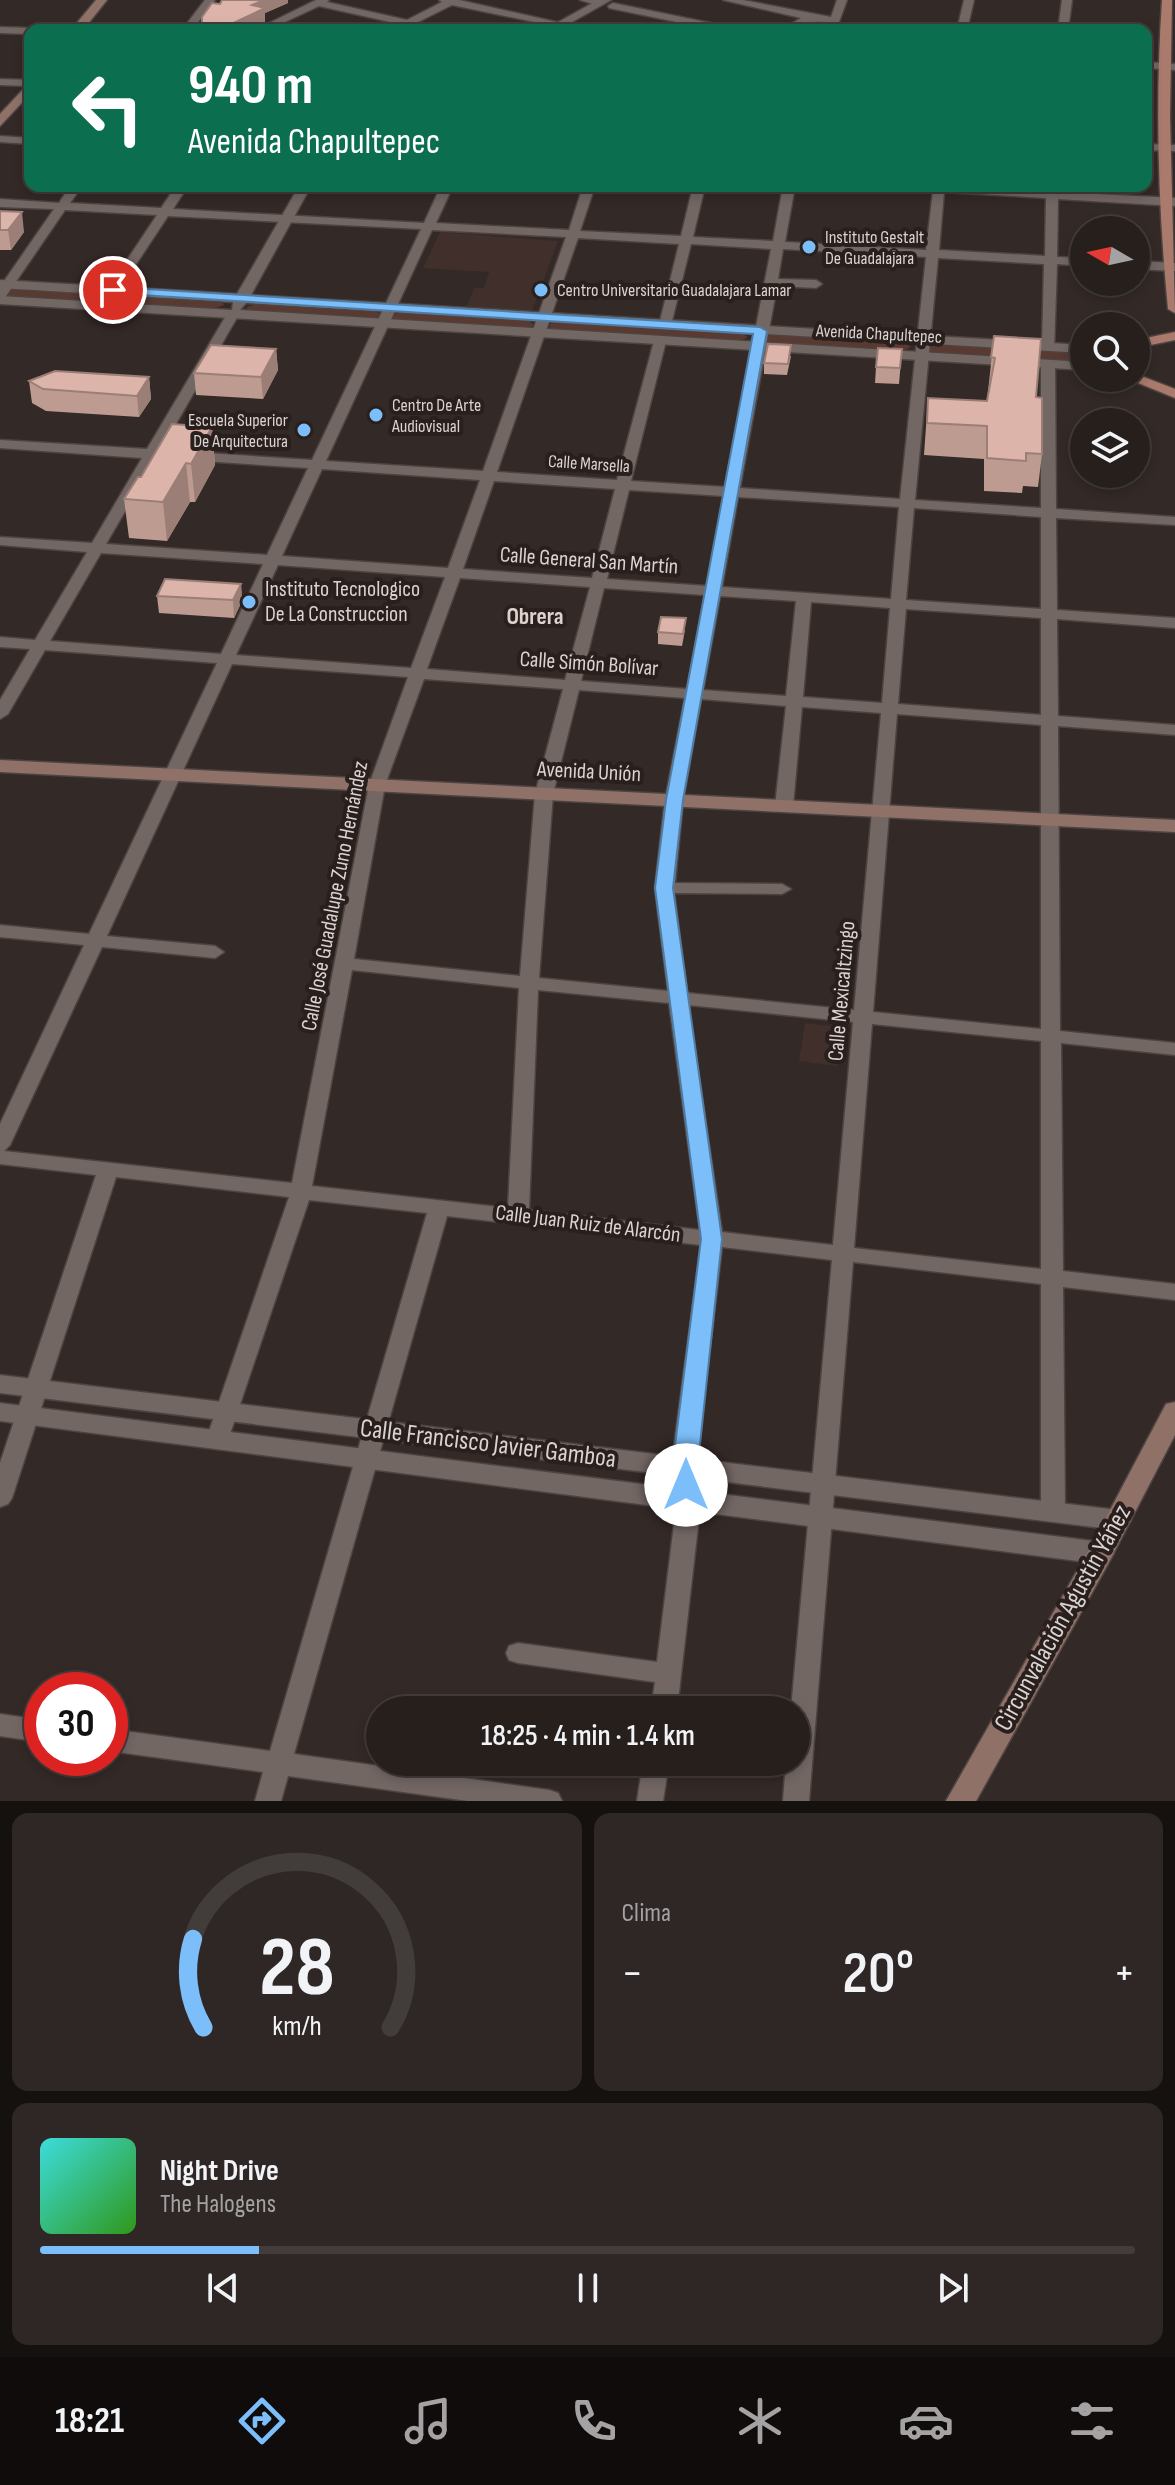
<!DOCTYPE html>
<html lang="es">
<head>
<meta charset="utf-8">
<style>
  :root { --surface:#261f1c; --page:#2e2725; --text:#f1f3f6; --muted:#a4a2a3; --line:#423d3b; --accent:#7cbef9 }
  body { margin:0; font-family:"Sofia Sans Condensed",sans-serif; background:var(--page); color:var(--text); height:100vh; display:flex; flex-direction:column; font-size:30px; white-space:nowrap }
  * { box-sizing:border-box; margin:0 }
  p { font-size:26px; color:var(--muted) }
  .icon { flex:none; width:44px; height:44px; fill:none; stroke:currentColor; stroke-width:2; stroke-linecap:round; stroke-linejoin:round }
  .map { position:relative; height:1801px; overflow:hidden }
  .panel { display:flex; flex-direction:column; gap:12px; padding:12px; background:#15110f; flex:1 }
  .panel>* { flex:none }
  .top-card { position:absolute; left:24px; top:24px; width:1128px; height:168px; border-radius:16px; box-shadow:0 4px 12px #0003,0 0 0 2px var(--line); background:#0b6e4f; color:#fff; overflow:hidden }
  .needle { width:52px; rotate:279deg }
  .controls { position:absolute; left:1070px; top:216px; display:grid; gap:16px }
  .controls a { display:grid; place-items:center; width:80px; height:80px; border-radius:50%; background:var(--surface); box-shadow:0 4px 12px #0003,0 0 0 2px var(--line); font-size:40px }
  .speed { position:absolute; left:24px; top:1672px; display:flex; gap:16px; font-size:40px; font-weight:700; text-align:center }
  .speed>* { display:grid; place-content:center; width:104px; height:104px; border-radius:50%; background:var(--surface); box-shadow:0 4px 12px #0003,0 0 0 2px var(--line); line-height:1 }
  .speed .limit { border:12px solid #d22; background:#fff; color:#111 }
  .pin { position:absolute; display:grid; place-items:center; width:68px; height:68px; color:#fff; margin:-34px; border:4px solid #fff; border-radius:50%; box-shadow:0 2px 8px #0007 }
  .me { position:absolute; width:88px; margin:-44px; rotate:0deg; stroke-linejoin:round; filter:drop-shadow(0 0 6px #0008) }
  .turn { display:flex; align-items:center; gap:28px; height:168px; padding:0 32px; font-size:36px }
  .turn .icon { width:104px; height:104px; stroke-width:2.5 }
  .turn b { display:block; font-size:56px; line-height:68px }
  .big { font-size:60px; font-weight:600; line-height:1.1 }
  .panel .card { flex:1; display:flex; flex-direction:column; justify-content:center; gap:12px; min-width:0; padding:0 28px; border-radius:16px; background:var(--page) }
  .panel .dial { align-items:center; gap:0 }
  .dial svg { height:208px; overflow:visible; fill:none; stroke:var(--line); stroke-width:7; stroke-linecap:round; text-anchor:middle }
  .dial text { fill:var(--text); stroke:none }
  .song { display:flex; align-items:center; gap:24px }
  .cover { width:96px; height:96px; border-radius:12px; background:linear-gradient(135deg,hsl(180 70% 55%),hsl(110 70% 35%)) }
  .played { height:8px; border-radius:4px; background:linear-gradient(90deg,var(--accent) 20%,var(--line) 20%) }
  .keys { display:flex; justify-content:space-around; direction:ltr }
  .heat { display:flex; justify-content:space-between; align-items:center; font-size:44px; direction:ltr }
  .panel .tiles { flex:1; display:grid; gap:12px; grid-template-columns:1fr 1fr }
  .card:last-child { grid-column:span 2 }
  .trip { position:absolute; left:366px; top:1696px; width:444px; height:80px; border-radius:40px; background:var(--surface); box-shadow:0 4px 12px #0003,0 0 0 2px var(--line); font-weight:600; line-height:80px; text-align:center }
  .tab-bar { display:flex; height:128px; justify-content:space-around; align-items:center; background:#0f0c0b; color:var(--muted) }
  .tab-bar .icon { width:56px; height:56px }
  .tab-bar .on { color:var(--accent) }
  .tab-bar b { font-size:36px; color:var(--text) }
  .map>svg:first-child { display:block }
</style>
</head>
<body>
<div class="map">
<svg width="1175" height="1801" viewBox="0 0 1175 1801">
  <rect width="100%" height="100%" fill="#332926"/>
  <g fill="#402f2b">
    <polygon points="440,232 558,241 532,311 466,308 474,288 484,288 489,272 423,268"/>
    <polygon points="805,1023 840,1027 837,1066 799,1061"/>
  </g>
  <g fill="#593930">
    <polygon points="0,287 222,301 224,305 209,310 0,297"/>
    <polygon points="259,303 373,310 382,315 372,320 247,311 247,307"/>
    <polygon points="401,312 527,319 534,325 528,329 392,319 391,316"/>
    <polygon points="559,321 740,332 748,337 738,342 550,329 550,324"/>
    <polygon points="772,334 902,341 911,347 900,352 766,343 765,335"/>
    <polygon points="932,344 1084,352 1084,363 931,353 928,352"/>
  </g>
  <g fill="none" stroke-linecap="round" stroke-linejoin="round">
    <defs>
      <g id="minor">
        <polygon points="205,0 215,0 192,30 182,30"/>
        <polygon points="316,0 329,0 327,2 407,20 442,2 439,0 459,0 592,30 573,30 452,5 418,22 443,30 409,27 403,29 399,24 319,6 268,30 255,30"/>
        <polygon points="580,0 600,0 605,3 600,6"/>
        <path d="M723,0H743L831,17L837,0H847L836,30H826L829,23C805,18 803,30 781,30L801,18Z"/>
        <polygon points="964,0 974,0 967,30 957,30"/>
        <polygon points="1062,0 1072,0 1068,30 1058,30"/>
        <polygon points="613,3 730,27 735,30 715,30 609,8 608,6"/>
        <polygon points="0,27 30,28 34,30 30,30 30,34 0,33"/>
        <polygon points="1146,62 1175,64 1175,70 1146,68"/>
        <polygon points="0,79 30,80 30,86 0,85"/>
        <polygon points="0,136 30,138 30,144 0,142"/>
        <polygon points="1146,144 1175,145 1175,151 1146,150"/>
        <path d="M70,186H82L70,203L161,208L176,186H188L173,209L424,223L441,186H453L436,223L569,230L583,186H595L580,231L681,236L693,186H705L693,237L773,241L783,186H795L785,242L926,250L933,191L901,189L895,186L1046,191V186H1058V192L1175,198V206L1058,199L1057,257L1084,258V266L1057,264L1054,350L1042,347L1044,264L938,258L915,500L1041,508V364L1048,360L1055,364L1056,509L1175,517V525L1056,518L1057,610L1175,618V628L1057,619L1058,716L1175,725V735L1058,726L1060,1031L1175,1043V1055L1061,1043L1063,1271L1175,1284V1300L1063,1287L1065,1512L1061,1519L1053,1521L1045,1519L1041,1512V1284L853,1262L809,1801H783L786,1762H796V1710H791L832,1260L722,1247L695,1469L701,1500L677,1710H651L655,1682L518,1663L509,1660L506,1653L509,1646L518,1643L657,1662L677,1500L671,1469L701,1245L447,1216L294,1754L549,1790L558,1793L562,1801H468L288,1776L281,1801H255L263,1772L110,1751V1729L270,1751L427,1213L309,1200L228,1440L225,1446L217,1449L209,1446L206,1440L289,1197L116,1177L12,1498L8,1504L0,1507V1463L96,1175L0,1164V1124L84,945L0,937V925L89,934L217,663L45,650L8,714L0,719V700L30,649L0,647V637L35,640L87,552L0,545V537L92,543L142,458L0,448V440L147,449L227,314L233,310L239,314L161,450L312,460L421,229L168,216L117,293L113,294L107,290L157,215L65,210L4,299L0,300V287L54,209L0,207V199L59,203ZM944,192L1046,198L1045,256L939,250ZM432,230L566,237L483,471L326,461ZM578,238L679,244L659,325L665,329L671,325L691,244L771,249L725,487L631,481L666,341L660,337L654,341L617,480L497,472ZM783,249L926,257L900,499L740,488L777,286L816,288L822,284L816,280L778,279ZM156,458L308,468L267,555L106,544ZM322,469L480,480L448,568L282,556ZM494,481L615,489L592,578L463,569ZM629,490L724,496L707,586L607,579ZM738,497L899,507L891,599L722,587ZM914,508L1041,517V609L906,600ZM101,553L263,564L221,654L50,641ZM278,565L445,577L411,668L236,655ZM460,578L590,587L565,680L427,669ZM604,588L705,595L687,689L581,681ZM720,596L796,601L786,696L703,690ZM811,602L890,608L882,703L803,697ZM906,609L1041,618V715L898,704ZM232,664L408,677L369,785L292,1183L4,1151L10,1145L102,947L215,958L224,952L215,946L107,936ZM424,679L563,689L535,794L520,976L354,959L385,785ZM579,690L685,698L665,800L655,888L668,991L539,978L553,794ZM701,699L786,706L775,806L784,811L793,806L802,707L881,713L854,1010L687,993L674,893L782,894L791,889L782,884L675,883L683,800ZM897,714L1041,725V1029L873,1012ZM352,970L519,988L508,1208L312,1186ZM538,990L669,1003L700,1230L529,1210ZM688,1005L853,1022L833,1245L722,1232ZM872,1024L1041,1041V1269L854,1248Z"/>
        <polygon points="1136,261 1175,263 1175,271 1136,269"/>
        <polygon points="0,1714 42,1720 42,1742 0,1736"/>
        <polygon points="643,1762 669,1762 663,1801 637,1801"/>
      </g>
      <g id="tertiary">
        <polygon points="598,0 611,0 558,30 544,30"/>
        <polygon points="299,186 311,186 251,295 1084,345 1084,353 246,303 240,310 1084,362 1084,370 0,304 0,296 232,310 233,302 0,288 0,280 237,294"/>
        <polygon points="0,1375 1118,1510 1127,1513 1131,1520 1127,1527 1118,1530 0,1393"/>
        <polygon points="0,1403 1101,1542 1110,1546 1114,1553 1110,1560 1101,1564 0,1421"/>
      </g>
      <g id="secondary">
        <polygon points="96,0 107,0 83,30 71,30"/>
        <polygon points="30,82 30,94 0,126 0,114"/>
        <polygon points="0,760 1175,820 1175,832 0,772"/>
        <polygon points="1175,1402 1175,1435 1108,1564 976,1801 946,1801 1090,1548 1166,1404"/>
      </g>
      <g id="primary">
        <path d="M1162,0H1172L1170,116L1175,313L1168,309C1158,206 1155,103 1162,0Z"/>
        <polygon points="1175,332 1175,340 1136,348 1136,340"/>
        <polygon points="1136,374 1175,389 1175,398 1126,378 1136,378"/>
      </g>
    </defs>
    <use href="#minor" stroke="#4d4442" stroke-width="3"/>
    <use href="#tertiary" stroke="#4d4442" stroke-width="3"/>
    <use href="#secondary" stroke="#4d4442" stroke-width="3"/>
    <use href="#primary" stroke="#4d4442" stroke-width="3"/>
    <use href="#minor" fill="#736764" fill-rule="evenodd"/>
    <use href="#tertiary" fill="#736764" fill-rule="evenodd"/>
    <use href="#secondary" fill="#8f7168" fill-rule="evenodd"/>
    <use href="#primary" fill="#aa7a6d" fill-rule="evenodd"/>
  </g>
  <g fill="#be9b91">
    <polygon points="222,0 288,0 288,3 265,13 265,22 247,30 203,30 202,17 220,4"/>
    <polygon points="0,211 24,232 11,250 0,250"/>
    <polygon points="994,336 1036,397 1042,454 1038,487 1023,486 1022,493 984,491 984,459 924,455 928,398 987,401"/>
    <polygon points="276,349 278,370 263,399 196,395 194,373"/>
    <polygon points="902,349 899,384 875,383 876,367"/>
    <polygon points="791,356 787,375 764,374 764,363"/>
    <polygon points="149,377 151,399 139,417 46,411 32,403 29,381"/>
    <polygon points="212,427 215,465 195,502 190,502 167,541 129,538 124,499"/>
    <polygon points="241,584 242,601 234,618 159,613 157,596"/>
    <polygon points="685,630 682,646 658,644 658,632"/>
  </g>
  <g fill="#9b7e76">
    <polygon points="264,0 288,0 288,3 265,13 265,22 247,30 223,30 223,28 252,5"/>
    <polygon points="22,212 24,232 11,250 8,230"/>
    <polygon points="276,349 278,370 263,399 261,377"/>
    <polygon points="149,377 151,399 139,417 137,396"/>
    <polygon points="212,427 215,465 195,502 191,464"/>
    <polygon points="186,463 190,502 167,541 163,502"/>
    <polygon points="241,584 242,601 234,618 233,600"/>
  </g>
  <g fill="#ddb4a9" stroke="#9b7e76" stroke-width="2">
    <polygon points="222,0 264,0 252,5 265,8 223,28 202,25 202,17 212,3 220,4"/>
    <polygon points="0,211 22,212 8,230 0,230"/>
    <polygon points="994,336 1041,339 1036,397 1042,398 1042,454 1026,453 1026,461 987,458 987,426 927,423 928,398 987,401 995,358 991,357"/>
    <polygon points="768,344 791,345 788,364 764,363"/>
    <polygon points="211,345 276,349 261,377 194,373"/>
    <polygon points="878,348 902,349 900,368 876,367"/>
    <polygon points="55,371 149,377 137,396 43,389 29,381"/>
    <polygon points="172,424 212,427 191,464 186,463 163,502 124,499 138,477 141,477"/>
    <polygon points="165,579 241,584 233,600 157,596"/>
    <polygon points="661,617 686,618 683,634 658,632"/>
  </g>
  <polygon fill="#7cbef9" stroke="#517ca2" stroke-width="2" points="113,287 760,327 767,331 683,800 673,888 722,1239 695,1491 678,1491 672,1469 701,1239 655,888 666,800 753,334 109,293 107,290"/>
  <g fill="#7cbef9" stroke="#29201d" stroke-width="3">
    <circle cx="809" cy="247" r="8"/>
    <circle cx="541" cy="290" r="8"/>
    <circle cx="376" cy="415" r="8"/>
    <circle cx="304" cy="430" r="8"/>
    <circle cx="249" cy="602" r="8"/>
  </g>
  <g text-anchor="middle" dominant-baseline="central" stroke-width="8" stroke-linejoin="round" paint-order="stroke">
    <g font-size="18" fill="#dad3d2" stroke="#29201d" text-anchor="start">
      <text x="825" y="237">Instituto Gestalt<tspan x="825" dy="21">De Guadalajara</tspan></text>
      <text x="557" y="290">Centro Universitario Guadalajara Lamar</text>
      <text x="392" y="405">Centro De Arte<tspan x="392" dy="21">Audiovisual</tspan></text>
      <text x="288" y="420" text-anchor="end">Escuela Superior<tspan x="288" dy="21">De Arquitectura</tspan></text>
    </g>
    <g font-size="18" fill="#dad3d2" stroke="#29201d">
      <text transform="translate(879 334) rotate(3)">Avenida Chapultepec</text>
      <text transform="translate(589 464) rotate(4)">Calle Marsella</text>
    </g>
    <g font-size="22" fill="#dad3d2" stroke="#29201d">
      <text transform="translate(589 561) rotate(4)">Calle General San Martín</text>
      <text transform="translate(589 664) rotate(4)">Calle Simón Bolívar</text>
      <text transform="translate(589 772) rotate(3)">Avenida Unión</text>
      <text transform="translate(335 896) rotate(-79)">Calle José Guadalupe Zuno Hernández</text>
      <text transform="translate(842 991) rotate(-85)">Calle Mexicaltzingo</text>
      <text transform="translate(588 1224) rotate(7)">Calle Juan Ruiz de Alarcón</text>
    </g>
    <g font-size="22" fill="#dad3d2" stroke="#29201d" text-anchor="start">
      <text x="265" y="589">Instituto Tecnologico<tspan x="265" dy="25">De La Construccion</tspan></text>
    </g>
    <g font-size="24" font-weight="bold" fill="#ded1ce" stroke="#29201d">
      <text x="535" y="616">Obrera</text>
    </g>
    <g font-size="26" fill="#dad3d2" stroke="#29201d">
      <text transform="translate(488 1444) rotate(7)">Calle Francisco Javier Gamboa</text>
      <text transform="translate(1063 1618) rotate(-61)">Circunvalación Agustín Yáñez</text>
    </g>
  </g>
</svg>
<div class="controls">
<a><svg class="needle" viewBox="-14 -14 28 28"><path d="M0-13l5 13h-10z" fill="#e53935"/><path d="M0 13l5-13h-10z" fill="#a4a2a3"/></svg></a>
<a><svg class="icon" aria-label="search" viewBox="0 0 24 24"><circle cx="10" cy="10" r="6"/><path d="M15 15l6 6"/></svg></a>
<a><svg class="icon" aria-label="layers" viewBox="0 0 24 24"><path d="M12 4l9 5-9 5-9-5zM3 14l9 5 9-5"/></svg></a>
</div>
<div class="speed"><div class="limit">30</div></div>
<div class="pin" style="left:113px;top:290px;background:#d93025"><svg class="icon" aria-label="arrive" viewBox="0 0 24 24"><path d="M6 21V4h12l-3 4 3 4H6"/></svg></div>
<svg class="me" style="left:686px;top:1485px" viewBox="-20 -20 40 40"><circle r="19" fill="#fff"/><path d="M0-13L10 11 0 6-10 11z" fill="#7cbef9"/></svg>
<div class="trip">18:25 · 4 min · 1.4 km</div>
<div class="top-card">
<div class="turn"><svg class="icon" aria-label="left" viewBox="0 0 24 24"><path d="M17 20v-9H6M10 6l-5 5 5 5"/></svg><div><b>940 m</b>Avenida Chapultepec</div></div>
</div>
</div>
<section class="panel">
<div class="tiles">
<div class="card dial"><svg viewBox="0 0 100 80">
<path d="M14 69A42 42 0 1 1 86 69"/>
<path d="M14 69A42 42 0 0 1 10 35" stroke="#7cbef9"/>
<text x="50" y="56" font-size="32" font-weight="700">28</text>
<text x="50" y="72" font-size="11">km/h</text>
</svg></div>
<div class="card"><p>Clima</p>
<div class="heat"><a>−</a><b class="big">20°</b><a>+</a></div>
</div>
<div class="card">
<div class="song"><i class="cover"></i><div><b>Night Drive</b><p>The Halogens</p></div></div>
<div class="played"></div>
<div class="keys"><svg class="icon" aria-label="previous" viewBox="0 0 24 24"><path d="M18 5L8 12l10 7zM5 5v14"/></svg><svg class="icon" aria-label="pause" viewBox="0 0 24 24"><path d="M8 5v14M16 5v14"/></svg><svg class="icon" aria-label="next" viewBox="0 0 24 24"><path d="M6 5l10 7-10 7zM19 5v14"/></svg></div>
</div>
</div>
</section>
<nav class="tab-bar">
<b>18:21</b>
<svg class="icon on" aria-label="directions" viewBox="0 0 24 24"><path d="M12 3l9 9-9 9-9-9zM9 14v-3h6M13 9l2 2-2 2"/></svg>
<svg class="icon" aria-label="music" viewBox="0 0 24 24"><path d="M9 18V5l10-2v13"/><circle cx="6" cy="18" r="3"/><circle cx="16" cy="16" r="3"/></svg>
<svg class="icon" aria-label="phone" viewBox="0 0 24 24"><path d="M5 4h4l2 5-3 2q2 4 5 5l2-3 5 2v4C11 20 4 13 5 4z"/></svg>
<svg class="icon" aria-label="climate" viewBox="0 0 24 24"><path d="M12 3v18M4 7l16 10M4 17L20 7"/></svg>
<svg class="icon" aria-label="car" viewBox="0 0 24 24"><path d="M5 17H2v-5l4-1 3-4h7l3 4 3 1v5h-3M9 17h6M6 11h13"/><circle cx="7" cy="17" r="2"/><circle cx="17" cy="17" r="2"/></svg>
<svg class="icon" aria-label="filters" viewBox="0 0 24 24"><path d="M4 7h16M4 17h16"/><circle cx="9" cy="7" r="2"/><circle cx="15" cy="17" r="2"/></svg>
</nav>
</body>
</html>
